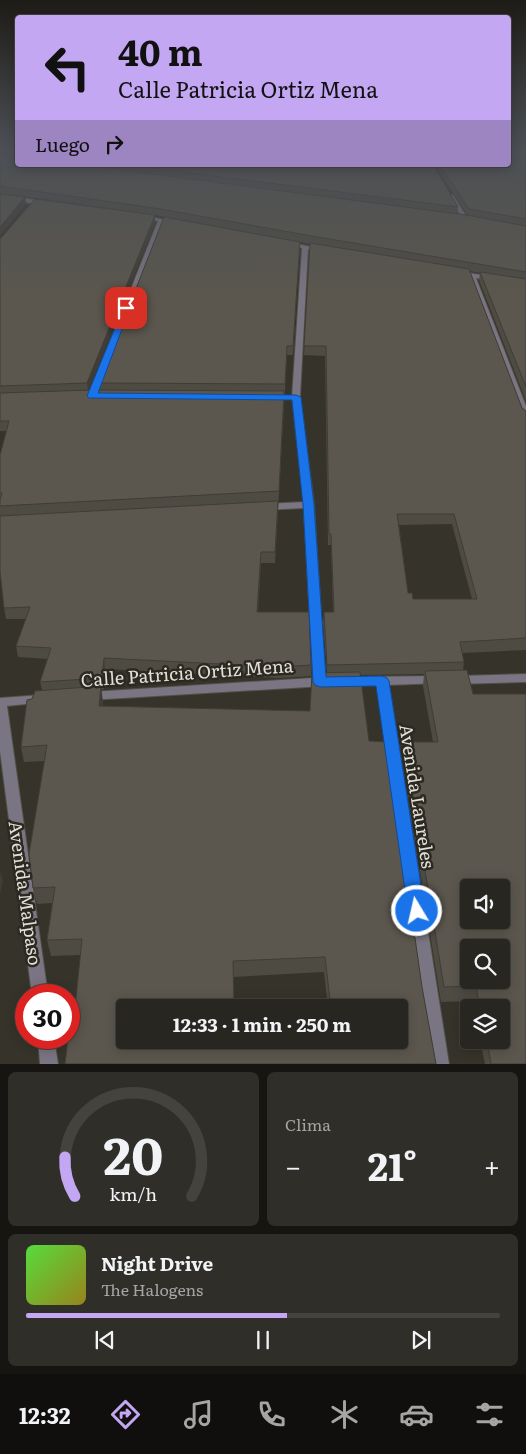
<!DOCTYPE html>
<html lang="es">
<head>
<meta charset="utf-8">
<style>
  :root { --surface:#282620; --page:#302e29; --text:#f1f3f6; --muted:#a5a5a5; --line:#44433e; --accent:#c3a7f2 }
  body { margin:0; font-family:Literata,serif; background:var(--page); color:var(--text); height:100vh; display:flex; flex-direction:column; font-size:19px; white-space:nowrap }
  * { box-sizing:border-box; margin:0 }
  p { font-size:16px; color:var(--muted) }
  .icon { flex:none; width:28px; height:28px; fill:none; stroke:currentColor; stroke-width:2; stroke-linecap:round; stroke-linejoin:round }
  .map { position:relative; height:1064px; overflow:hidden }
  .panel { display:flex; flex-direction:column; gap:8px; padding:8px; background:#161512; flex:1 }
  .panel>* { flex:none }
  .top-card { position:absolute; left:15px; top:15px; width:496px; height:152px; border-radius:5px; box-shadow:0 2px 12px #0003,0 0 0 1px var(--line); background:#c3a7f2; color:#111; overflow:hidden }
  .buttons { position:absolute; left:460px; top:879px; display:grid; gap:10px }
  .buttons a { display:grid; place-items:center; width:50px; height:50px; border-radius:5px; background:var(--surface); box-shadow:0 2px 12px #0003,0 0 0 1px var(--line); font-size:25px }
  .speed { position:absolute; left:15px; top:984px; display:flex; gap:10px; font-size:25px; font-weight:700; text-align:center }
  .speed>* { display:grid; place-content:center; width:65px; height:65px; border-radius:50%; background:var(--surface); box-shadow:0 2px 12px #0003,0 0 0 1px var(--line); line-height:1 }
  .speed .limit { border:8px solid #d22; background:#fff; color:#111 }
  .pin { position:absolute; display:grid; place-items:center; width:42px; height:42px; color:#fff; margin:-21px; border-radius:10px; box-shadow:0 2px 8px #0006 }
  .me { position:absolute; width:55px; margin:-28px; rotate:351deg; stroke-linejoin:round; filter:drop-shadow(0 0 4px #0008) }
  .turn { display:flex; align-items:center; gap:18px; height:105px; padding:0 20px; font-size:22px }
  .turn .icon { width:65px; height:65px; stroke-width:2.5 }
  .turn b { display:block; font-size:35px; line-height:42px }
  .then { display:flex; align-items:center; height:48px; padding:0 20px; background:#0003; gap:10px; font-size:19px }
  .big { font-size:38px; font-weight:700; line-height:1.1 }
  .panel .card { flex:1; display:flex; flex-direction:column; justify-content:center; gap:8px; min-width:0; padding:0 18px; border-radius:8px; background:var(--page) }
  .panel .dial { align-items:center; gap:0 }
  .dial svg { height:130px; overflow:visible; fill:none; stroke:var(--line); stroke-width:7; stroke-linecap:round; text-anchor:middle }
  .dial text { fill:var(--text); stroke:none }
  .song { display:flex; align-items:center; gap:15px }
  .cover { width:60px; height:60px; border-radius:8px; background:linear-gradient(135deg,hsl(110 70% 55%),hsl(50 70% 35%)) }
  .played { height:5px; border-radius:2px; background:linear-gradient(90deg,var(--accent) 55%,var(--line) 55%) }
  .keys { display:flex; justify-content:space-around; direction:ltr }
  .heat { display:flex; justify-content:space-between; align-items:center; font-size:28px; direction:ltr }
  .panel .tiles { flex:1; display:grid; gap:8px; grid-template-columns:1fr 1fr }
  .card:last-child { grid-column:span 2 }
  .trip { position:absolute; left:116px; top:999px; width:292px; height:50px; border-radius:5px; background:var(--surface); box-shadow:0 2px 12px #0003,0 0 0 1px var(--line); font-weight:700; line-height:50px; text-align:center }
  .tab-bar { display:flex; height:80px; justify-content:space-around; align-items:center; background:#100f0d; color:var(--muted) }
  .tab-bar .icon { width:35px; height:35px }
  .tab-bar .current { color:var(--accent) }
  .tab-bar b { font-size:22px; color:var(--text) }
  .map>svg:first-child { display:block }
</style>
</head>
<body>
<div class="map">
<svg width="526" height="1064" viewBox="0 0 526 1064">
  <rect width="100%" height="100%" fill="#36332a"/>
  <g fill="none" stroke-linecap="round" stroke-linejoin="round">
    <defs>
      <g id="street">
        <polygon points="11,149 15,149 7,160 3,160"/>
        <polygon points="0,195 44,201 47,203 44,205 0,199"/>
        <polygon points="449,195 453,195 468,219 467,220 463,220"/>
        <polygon points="143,215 178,223 175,225 163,222 96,396 92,398 89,398 88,396 158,221 141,218 141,216"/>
        <polygon points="288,242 326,250 323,252 308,249 300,397 314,505 325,678 329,679 331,682 329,685 325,686 90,700 86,699 84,696 86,693 90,692 313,678 304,508 265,510 260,507 265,504 304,502 292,397 302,248 286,245 285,244"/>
        <polygon points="458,271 493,277 496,279 493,281 476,278 526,406 526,420 522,417 469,277 456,274 456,272"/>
        <polygon points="526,674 526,682 457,684 453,683 451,680 453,677 457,676"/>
        <polygon points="438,676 442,677 444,680 442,683 389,685 449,1064 431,1064 377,685 347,685 343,684 341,681 343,678 347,677"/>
        <polygon points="41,695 45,696 47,699 45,702 7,706 48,995 32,995 0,751 0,698"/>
        <polygon points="38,1038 54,1038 58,1064 40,1064"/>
      </g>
    </defs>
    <use href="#street" stroke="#514f46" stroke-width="2"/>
    <use href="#street" fill="#7a7582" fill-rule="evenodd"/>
  </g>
  <path fill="#4e4b43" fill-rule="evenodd" d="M0,149H9L3,155L12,156L11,149H18V165H433L458,207L457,214L468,216L435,165H509V149H522L526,152V401L479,280L480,273L469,271L522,408L526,411V650L462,653L464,662L463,670H467L473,694H526V1064H485L480,1040H501V1008H474L472,1001L441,1002L402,757L404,742H433L423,686L424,674L360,675L369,741L387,742L422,987L436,1064H65L68,1038H69V1027H73L81,955L51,956L47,940L52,903L37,904L33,888L29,854L45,761L24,762L21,747L27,700L32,699L35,691L42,690L40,682L48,659L18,657L16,646L26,619H6L4,608L0,571V455L7,431H0V238L2,237L35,199L126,211L0,193ZM155,215L248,232L164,217L99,383L100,390H88L155,223ZM300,242L310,244L304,355L325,356L328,545H331L333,612H324L323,623L327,673H312L310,711L103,706L101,690L104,689L105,669L279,678L311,676V665L309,612H258L261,563H275L287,355H293ZM452,524L472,599H413L412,593H408L399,525ZM469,888H501V920H469ZM469,948H501V980H469ZM324,972L328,1008H400V1040H125V1008H234L233,977Z"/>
  <g fill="#403d37">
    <polygon points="2,149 9,149 2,156 0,156 0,150"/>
    <polygon points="25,197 26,204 0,236 0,227"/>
    <polygon points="155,215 155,223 88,392 87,383"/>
    <polygon points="261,552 261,563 257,623 257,612"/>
    <polygon points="104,658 105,669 104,689 102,678"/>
    <polygon points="101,686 103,702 101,721 99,706"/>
    <polygon points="0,871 3,881 0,895"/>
  </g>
  <g fill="#5b574e" stroke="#403d37" fill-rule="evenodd">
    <polygon points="11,149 18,149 18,151 11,150"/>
    <polygon points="509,149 522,149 526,152 526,219 469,209 440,165 509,165"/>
    <polygon points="0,155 18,157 18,165 84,165 466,215 526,226 526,272 306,235 161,209 0,186"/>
    <polygon points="127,165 433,165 458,207"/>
    <polygon points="0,194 25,197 0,227"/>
    <polygon points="35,199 155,215 87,383 0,386 0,238 2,237"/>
    <polygon points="164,217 300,242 293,346 287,346 285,384 99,383"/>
    <path d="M310,243L469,269L522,408L526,411V638L460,642L464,662L327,665L324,612H334L331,534H329L326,346H304ZM397,514H454L477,599H413L412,593H408Z"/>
    <polygon points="480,272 526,279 526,387"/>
    <polygon points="91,390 284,391 279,491 0,506 0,500 2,493 0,493 0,455 9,421 0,421 0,393"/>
    <polygon points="278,501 275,552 261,552 257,612 309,612 311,665 279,667 104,658 102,678 40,682 51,648 16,646 30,607 4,608 0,571 0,516"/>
    <path d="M467,670L473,694H526V1064H491L487,1040H501V1008H480L476,986L444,987L404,742H438L425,671ZM469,888H501V920H469ZM469,948H501V980H469Z"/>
    <path d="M360,672L369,741L387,742L422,987L436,1064H65L68,1038H69V1027H73L82,939L47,940L55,887L33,888L29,854L47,745L21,747L27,700L32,699L35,691L101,686L99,706L310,711L312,673ZM325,957L331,1008H400V1040H125V1008H234L233,961Z"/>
  </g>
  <linearGradient id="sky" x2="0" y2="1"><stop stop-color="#1e1c17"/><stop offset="0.5" stop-color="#4c5055"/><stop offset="1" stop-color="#4c5055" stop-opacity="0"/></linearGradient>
  <rect width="526" height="298" fill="url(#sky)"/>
  <polygon fill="#1a73e8" stroke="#114b97" points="124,306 130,308 98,393 296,395 301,397 314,505 326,677 382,676 387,678 389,681 425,911 423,916 417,919 411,916 408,911 376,686 320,687 315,685 313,682 303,505 292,400 89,398 87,396"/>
  <g text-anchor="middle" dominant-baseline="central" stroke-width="5" stroke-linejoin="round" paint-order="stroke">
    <g font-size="18" fill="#e1dfd9" stroke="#2c2920">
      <text transform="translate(187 672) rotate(-4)">Calle Patricia Ortiz Mena</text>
      <text transform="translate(418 796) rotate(81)">Avenida Laureles</text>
      <text transform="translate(26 893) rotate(82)">Avenida Malpaso</text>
    </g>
  </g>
</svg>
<div class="buttons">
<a><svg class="icon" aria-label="sound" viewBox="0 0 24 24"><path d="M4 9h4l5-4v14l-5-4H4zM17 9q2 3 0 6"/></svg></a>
<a><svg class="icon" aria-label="search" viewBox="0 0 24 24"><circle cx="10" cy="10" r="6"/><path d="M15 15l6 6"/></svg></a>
<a><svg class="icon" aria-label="layers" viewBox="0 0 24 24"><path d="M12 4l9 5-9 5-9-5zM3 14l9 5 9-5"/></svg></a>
</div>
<div class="speed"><div class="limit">30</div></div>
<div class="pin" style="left:126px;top:308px;background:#d93025"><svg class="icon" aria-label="arrive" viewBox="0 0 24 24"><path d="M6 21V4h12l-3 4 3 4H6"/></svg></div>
<svg class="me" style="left:417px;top:911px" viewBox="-20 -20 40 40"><circle r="17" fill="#1a73e8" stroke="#fff" stroke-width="3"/><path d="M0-11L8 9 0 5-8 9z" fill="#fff"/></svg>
<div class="trip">12:33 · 1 min · 250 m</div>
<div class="top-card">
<div class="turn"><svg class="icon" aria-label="left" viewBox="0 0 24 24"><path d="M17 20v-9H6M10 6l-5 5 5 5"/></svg><div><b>40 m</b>Calle Patricia Ortiz Mena</div></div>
<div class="then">Luego<svg class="icon" aria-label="right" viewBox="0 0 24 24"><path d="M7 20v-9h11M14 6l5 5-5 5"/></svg></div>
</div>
</div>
<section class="panel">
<div class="tiles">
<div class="card dial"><svg viewBox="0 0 100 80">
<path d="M14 69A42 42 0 1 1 86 69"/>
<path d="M14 69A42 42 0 0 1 8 45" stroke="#c3a7f2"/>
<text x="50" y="56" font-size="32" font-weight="700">20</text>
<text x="50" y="72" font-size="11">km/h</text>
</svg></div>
<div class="card"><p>Clima</p>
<div class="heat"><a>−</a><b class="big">21°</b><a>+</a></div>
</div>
<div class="card">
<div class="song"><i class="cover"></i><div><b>Night Drive</b><p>The Halogens</p></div></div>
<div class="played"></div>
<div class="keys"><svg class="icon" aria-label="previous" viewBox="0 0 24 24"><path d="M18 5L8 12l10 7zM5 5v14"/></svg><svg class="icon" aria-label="pause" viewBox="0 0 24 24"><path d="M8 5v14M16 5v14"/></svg><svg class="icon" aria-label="next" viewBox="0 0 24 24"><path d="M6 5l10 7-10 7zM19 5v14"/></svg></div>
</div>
</div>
</section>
<nav class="tab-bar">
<b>12:32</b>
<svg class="icon current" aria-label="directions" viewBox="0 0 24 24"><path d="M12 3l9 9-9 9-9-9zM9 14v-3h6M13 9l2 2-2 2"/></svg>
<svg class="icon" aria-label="music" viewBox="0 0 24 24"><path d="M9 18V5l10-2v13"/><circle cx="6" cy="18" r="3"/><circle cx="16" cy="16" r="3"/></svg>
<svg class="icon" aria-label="phone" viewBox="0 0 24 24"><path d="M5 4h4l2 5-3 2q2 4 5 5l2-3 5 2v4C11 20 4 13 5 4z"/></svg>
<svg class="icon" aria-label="climate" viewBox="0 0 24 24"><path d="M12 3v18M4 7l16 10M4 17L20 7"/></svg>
<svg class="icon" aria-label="car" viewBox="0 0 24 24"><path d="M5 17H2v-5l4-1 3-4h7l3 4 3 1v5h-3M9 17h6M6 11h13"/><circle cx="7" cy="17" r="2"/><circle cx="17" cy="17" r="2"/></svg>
<svg class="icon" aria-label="filters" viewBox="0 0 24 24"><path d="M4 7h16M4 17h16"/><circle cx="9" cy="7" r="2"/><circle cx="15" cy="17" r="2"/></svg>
</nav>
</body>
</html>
